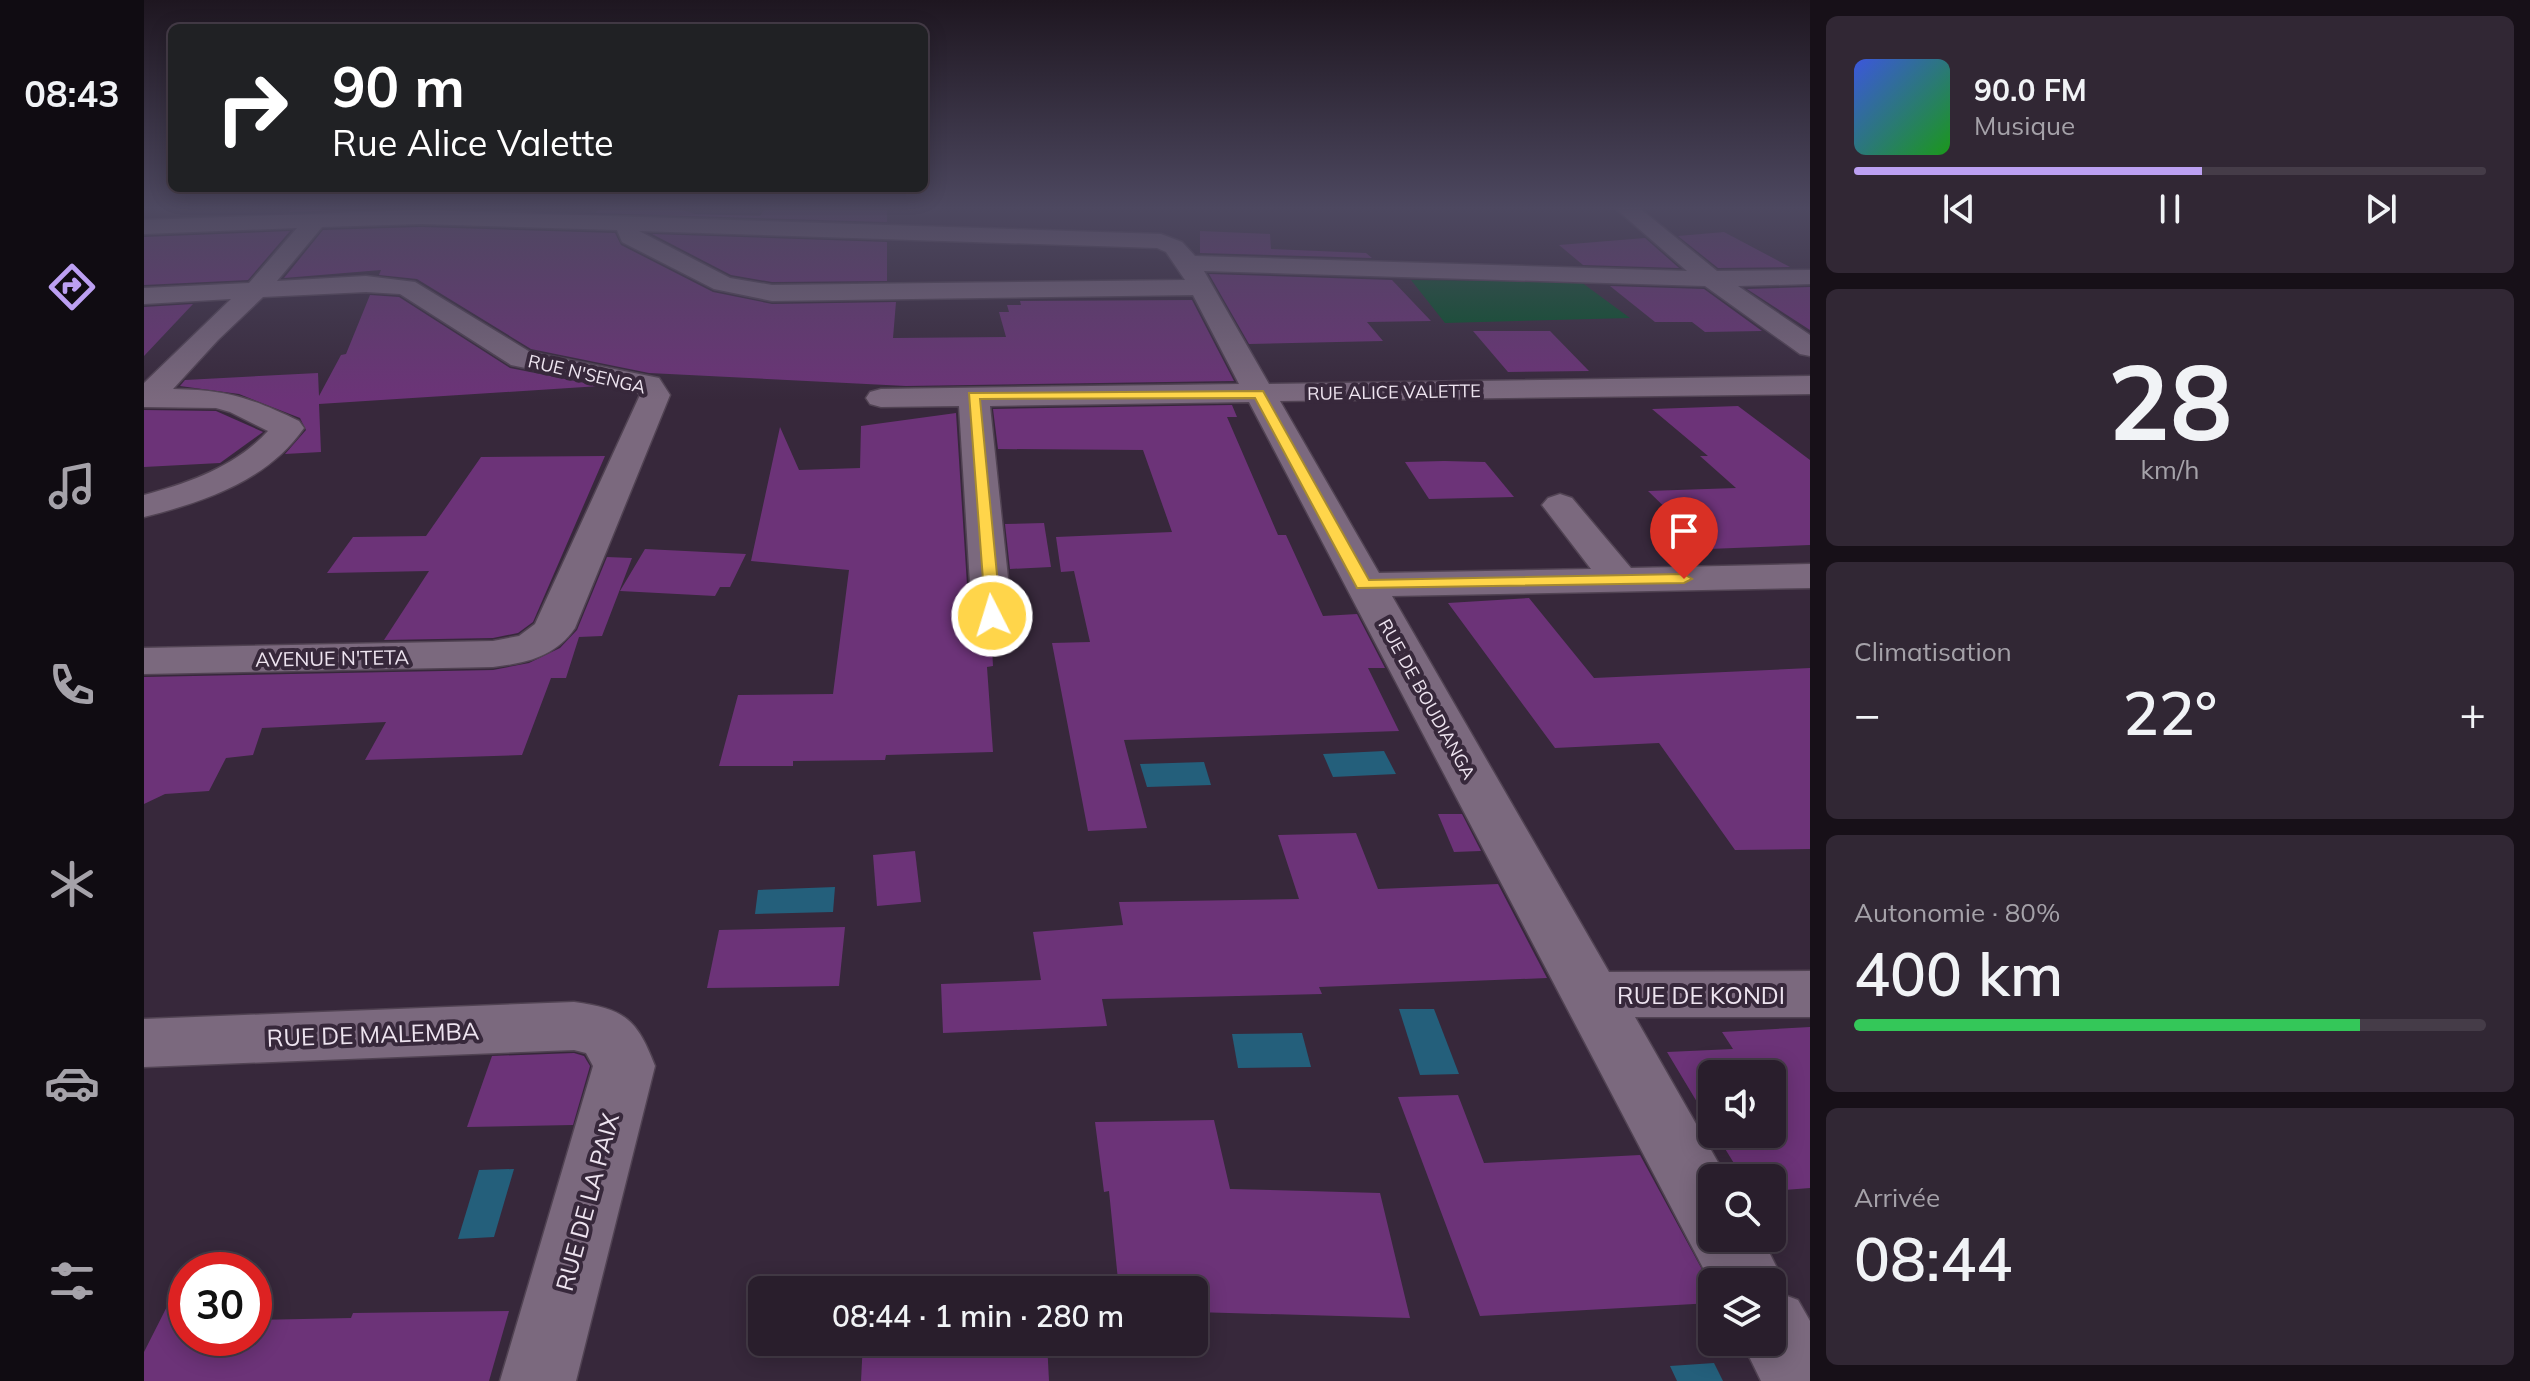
<!DOCTYPE html>
<html lang="fr">
<head>
<meta charset="utf-8">
<style>
  :root { --surface:#291e2c; --page:#312734; --text:#f1f3f6; --muted:#a5a2a9; --line:#453c48; --accent:#bca0f2 }
  body { margin:0; font-family:Mulish,sans-serif; background:var(--page); color:var(--text); height:100vh; display:flex; flex-direction:column; font-size:30px; white-space:nowrap }
  * { box-sizing:border-box; margin:0 }
  p { font-size:26px; color:var(--muted) }
  .icon { flex:none; width:44px; height:44px; fill:none; stroke:currentColor; stroke-width:2; stroke-linecap:round; stroke-linejoin:round }
  .map { position:relative; flex:1; overflow:hidden }
  .panel { display:flex; flex-direction:column; gap:16px; padding:16px; background:#171018; width:720px }
  .panel>* { flex:none }
  .banner { position:absolute; left:24px; top:24px; width:760px; height:168px; border-radius:12px; box-shadow:0 4px 20px #0003,0 0 0 2px var(--line); background:#202124; color:#fff; overflow:hidden }
  .buttons { position:absolute; left:1554px; top:1060px; display:grid; gap:16px }
  .buttons a { display:grid; place-items:center; width:88px; height:88px; border-radius:12px; background:var(--surface); box-shadow:0 4px 20px #0003,0 0 0 2px var(--line); font-size:40px }
  .speed { position:absolute; left:24px; top:1252px; display:flex; gap:16px; font-size:40px; font-weight:700; text-align:center }
  .speed>* { display:grid; place-content:center; width:104px; height:104px; border-radius:50%; background:var(--surface); box-shadow:0 4px 20px #0003,0 0 0 2px var(--line); line-height:1 }
  .speed .limit { border:12px solid #d22; background:#fff; color:#111 }
  .pin { position:absolute; display:grid; place-items:center; width:68px; height:68px; color:#fff; margin:-82px -34px; border-radius:50% 50% 50% 0; rotate:-45deg; box-shadow:0 0 8px #0007 }
  .pin .icon { rotate:45deg }
  .me { position:absolute; width:88px; margin:-44px; rotate:355deg; stroke-linejoin:round; filter:drop-shadow(0 0 6px #0008) }
  .turn { display:flex; align-items:center; gap:28px; height:168px; padding:0 32px; font-size:36px }
  .turn .icon { width:104px; height:104px; stroke-width:2.5 }
  .turn b { display:block; font-size:56px; line-height:68px }
  .big { font-size:60px; font-weight:600; line-height:1.1 }
  .panel .tile { flex:1; display:flex; flex-direction:column; justify-content:center; gap:12px; min-width:0; padding:0 28px; border-radius:12px; background:var(--page) }
  .panel .dial { align-items:center; gap:0 }
  .dial b { font-size:104px; line-height:1 }
  .song { display:flex; align-items:center; gap:24px }
  .cover { width:96px; height:96px; border-radius:12px; background:linear-gradient(135deg,hsl(230 70% 55%),hsl(120 70% 35%)) }
  .played { height:8px; border-radius:4px; background:linear-gradient(90deg,var(--accent) 55%,var(--line) 55%) }
  .keys { display:flex; justify-content:space-around; direction:ltr }
  .heat { display:flex; justify-content:space-between; align-items:center; font-size:44px; direction:ltr }
  .charge { height:12px; border-radius:6px; background:linear-gradient(90deg,#34c759 80%,var(--line) 0) }
  .trip { position:absolute; left:604px; top:1276px; width:460px; height:80px; border-radius:12px; background:var(--surface); box-shadow:0 4px 20px #0003,0 0 0 2px var(--line); font-weight:600; line-height:80px; text-align:center }
  main { display:flex; flex:1; min-height:0 }
  .dock { display:flex; flex-direction:column; width:144px; justify-content:space-around; align-items:center; background:#100c12; color:var(--muted) }
  .dock .icon { width:56px; height:56px }
  .dock .active { color:var(--accent) }
  .dock b { font-size:36px; color:var(--text) }
  .map>svg:first-child { display:block }
</style>
</head>
<body>
<main>
<nav class="dock">
<b>08:43</b>
<svg class="icon active" aria-label="directions" viewBox="0 0 24 24"><path d="M12 3l9 9-9 9-9-9zM9 14v-3h6M13 9l2 2-2 2"/></svg>
<svg class="icon" aria-label="music" viewBox="0 0 24 24"><path d="M9 18V5l10-2v13"/><circle cx="6" cy="18" r="3"/><circle cx="16" cy="16" r="3"/></svg>
<svg class="icon" aria-label="phone" viewBox="0 0 24 24"><path d="M5 4h4l2 5-3 2q2 4 5 5l2-3 5 2v4C11 20 4 13 5 4z"/></svg>
<svg class="icon" aria-label="climate" viewBox="0 0 24 24"><path d="M12 3v18M4 7l16 10M4 17L20 7"/></svg>
<svg class="icon" aria-label="car" viewBox="0 0 24 24"><path d="M5 17H2v-5l4-1 3-4h7l3 4 3 1v5h-3M9 17h6M6 11h13"/><circle cx="7" cy="17" r="2"/><circle cx="17" cy="17" r="2"/></svg>
<svg class="icon" aria-label="filters" viewBox="0 0 24 24"><path d="M4 7h16M4 17h16"/><circle cx="9" cy="7" r="2"/><circle cx="15" cy="17" r="2"/></svg>
</nav>
<div class="map">
<svg width="1666" height="1381" viewBox="0 0 1666 1381">
  <rect width="100%" height="100%" fill="#37283b"/>
  <polygon fill="#005325" points="1267,280 1437,282 1486,318 1301,323"/>
  <g fill="#245f7b">
    <polygon points="1240,751 1252,774 1189,777 1179,754"/>
    <polygon points="1060,762 1067,785 1003,787 996,764"/>
    <polygon points="691,887 689,912 611,914 614,890"/>
    <polygon points="1255,1009 1290,1009 1315,1074 1276,1075"/>
    <polygon points="1158,1033 1167,1067 1094,1068 1088,1034"/>
    <polygon points="370,1169 350,1237 314,1239 335,1170"/>
    <polygon points="1570,1363 1579,1381 1533,1381 1526,1366"/>
  </g>
  <g fill="#6c3378">
    <polygon points="151,207 273,207 145,212"/>
    <polygon points="459,207 529,207 551,214 616,216 622,207 743,207 743,222 451,213"/>
    <polygon points="277,227 471,233 477,245 569,292 628,304 752,302 749,338 862,337 855,312 865,312 863,305 877,305 876,301 1048,300 1090,381 762,386 505,373 387,349 273,279 235,275 237,270 140,278 179,230"/>
    <polygon points="146,231 104,280 0,285 0,237"/>
    <polygon points="1056,231 1126,234 1127,249 1222,253 1228,258 1056,253"/>
    <polygon points="1580,232 1646,267 1574,268 1534,236"/>
    <polygon points="508,234 743,242 743,281 628,282 587,275"/>
    <polygon points="1501,238 1535,268 1439,265 1415,245"/>
    <polygon points="1065,274 1248,280 1287,321 1223,322 1239,341 1105,344"/>
    <polygon points="1466,286 1560,289 1618,331 1561,332 1548,322 1511,322"/>
    <polygon points="1666,287 1666,330 1603,289"/>
    <polygon points="226,295 255,297 366,368 456,386 175,404 177,452 141,454 162,430 156,418 95,394 36,386 41,380 174,373 175,396 197,355 202,354"/>
    <polygon points="49,304 0,356 0,307"/>
    <polygon points="1329,331 1406,331 1445,371 1364,372"/>
    <polygon points="1088,405 1093,417 1083,417 1134,535 1142,535 1179,616 1213,614 1241,668 1224,668 1255,731 980,740 1003,828 944,831 908,643 946,642 930,571 917,572 912,537 1028,532 999,450 854,449 849,409"/>
    <polygon points="1594,406 1666,460 1666,545 1564,549 1504,491 1592,488 1556,456 1564,456 1508,409"/>
    <polygon points="0,410 72,411 119,432 76,463 0,467"/>
    <polygon points="812,413 825,616 833,628 847,631 849,666 843,667 849,752 742,755 741,760 649,761 649,766 575,766 594,695 689,694 705,570 607,561 636,427 655,470 716,468 717,426"/>
    <polygon points="461,456 389,622 374,633 349,638 240,640 285,571 183,573 209,537 282,536 337,457"/>
    <polygon points="1300,461 1341,462 1370,497 1285,499 1261,462"/>
    <polygon points="900,523 907,567 866,569 861,524"/>
    <polygon points="501,549 602,554 586,587 576,587 571,596 476,591"/>
    <polygon points="463,557 488,558 458,636 435,637 422,678 407,678 378,755 221,760 242,722 118,728 109,755 82,758 65,791 21,794 0,804 0,677 349,670 385,663 416,648 433,630"/>
    <polygon points="1385,598 1450,678 1666,668 1666,849 1591,850 1515,743 1411,748 1304,603"/>
    <polygon points="1294,814 1318,814 1337,851 1310,852"/>
    <polygon points="1212,833 1234,889 1354,884 1403,978 1175,987 1178,994 958,999 963,1026 799,1033 797,984 897,980 889,932 979,925 975,902 1155,899 1134,835"/>
    <polygon points="771,851 777,902 733,906 729,855"/>
    <polygon points="701,927 695,986 563,988 575,930"/>
    <polygon points="1666,1027 1666,1188 1628,1191 1628,1178 1599,1178 1572,1134 1628,1134 1628,1074 1568,1074 1568,1127 1523,1052 1589,1049 1578,1032"/>
    <polygon points="430,1053 440,1056 446,1066 429,1125 323,1127 348,1056"/>
    <polygon points="1314,1095 1340,1163 1496,1155 1568,1288 1568,1303 1336,1316 1254,1097"/>
    <polygon points="1070,1120 1086,1189 1236,1193 1266,1318 1050,1312 1050,1290 1047,1290 1046,1280 974,1280 965,1191 960,1192 951,1122"/>
    <polygon points="42,1269 42,1338 110,1338 110,1320 207,1318 209,1313 365,1311 345,1381 0,1381 0,1352"/>
    <polygon points="719,1342 903,1342 905,1381 717,1381"/>
  </g>
  <g fill="none" stroke-linecap="round" stroke-linejoin="round">
    <defs>
      <g id="minor">
        <path d="M1470,207H1494L1573,271L1666,270V284L1594,286L1666,335V356L1656,354L1561,286L1060,271L1125,384L1666,376V394L1136,401L1235,573L1447,569L1398,505L1404,498L1416,494L1428,498L1487,568L1666,564V588L1248,596L1465,972L1666,971V1017H1491L1583,1178H1568V1238H1618L1640,1282L1635,1293L1654,1300L1666,1321V1381H1617L1598,1342H1628V1282H1568V1285L1105,402L846,406L868,616L862,625L848,628L834,625L828,616L815,406L737,407L726,404L722,398L726,392L737,389L1095,384L1049,295L628,301L570,289L478,242L473,230L277,224L178,227L133,281L222,276L271,282L386,352L515,378L526,395L431,628C411,657 382,663 349,667L0,674V648L349,641L375,636L391,624L496,395L493,391L367,365L256,294L222,292L119,297L74,340L29,389C84,390 107,398 155,421L160,428C123,481 60,502 0,517V495C45,483 92,466 124,431L86,412L72,408L0,407V383L87,299L0,304V288L105,283L153,228L0,234V220L277,210L1017,234L1038,242L1051,256L1543,271ZM495,231L1013,248L1022,252L1041,280L628,285L586,278Z"/>
        <path d="M430,1002C481,1009 493,1019 511,1066L432,1381H356L449,1066L442,1053L430,1050L0,1067V1019Z"/>
      </g>
    </defs>
    <use href="#minor" stroke="#514353" stroke-width="3"/>
    <use href="#minor" fill="#7b697e" fill-rule="evenodd"/>
  </g>
  <linearGradient id="sky" x2="0" y2="1"><stop stop-color="#1e1620"/><stop offset="0.52" stop-color="#4d4860"/><stop offset="1" stop-color="#4d4860" stop-opacity="0"/></linearGradient>
  <rect width="1666" height="400" fill="url(#sky)"/>
  <polygon fill="#ffd54a" stroke="#a68a30" stroke-width="2" points="1119,391 1225,580 1540,574 1548,579 1540,583 1213,588 1111,398 836,399 857,616 848,621 842,620 825,393"/>
  <g text-anchor="middle" dominant-baseline="central" stroke-width="8" stroke-linejoin="round" paint-order="stroke">
    <g font-size="18" fill="#eee4f0" stroke="#37283b">
      <text transform="translate(443 374) rotate(13)">RUE N'SENGA</text>
      <text transform="translate(1250 392) rotate(-1)">RUE ALICE VALETTE</text>
      <text transform="translate(1283 699) rotate(61)">RUE DE BOUDIANGA</text>
    </g>
    <g font-size="20" fill="#eee4f0" stroke="#37283b">
      <text transform="translate(188 658) rotate(-1)">AVENUE N'TETA</text>
    </g>
    <g font-size="24" fill="#eee4f0" stroke="#37283b">
      <text x="1557" y="995">RUE DE KONDI</text>
      <text transform="translate(229 1034) rotate(-2)">RUE DE MALEMBA</text>
      <text transform="translate(443 1202) rotate(-75)">RUE DE LA PAIX</text>
    </g>
  </g>
</svg>
<div class="buttons">
<a><svg class="icon" aria-label="sound" viewBox="0 0 24 24"><path d="M4 9h4l5-4v14l-5-4H4zM17 9q2 3 0 6"/></svg></a>
<a><svg class="icon" aria-label="search" viewBox="0 0 24 24"><circle cx="10" cy="10" r="6"/><path d="M15 15l6 6"/></svg></a>
<a><svg class="icon" aria-label="layers" viewBox="0 0 24 24"><path d="M12 4l9 5-9 5-9-5zM3 14l9 5 9-5"/></svg></a>
</div>
<div class="speed"><div class="limit">30</div></div>
<div class="pin" style="left:1540px;top:579px;background:#d93025"><svg class="icon" aria-label="arrive" viewBox="0 0 24 24"><path d="M6 21V4h12l-3 4 3 4H6"/></svg></div>
<svg class="me" style="left:848px;top:616px" viewBox="-20 -20 40 40"><circle r="17" fill="#ffd54a" stroke="#fff" stroke-width="3"/><path d="M0-11L8 9 0 5-8 9z" fill="#fff"/></svg>
<div class="trip">08:44 · 1 min · 280 m</div>
<div class="banner">
<div class="turn"><svg class="icon" aria-label="right" viewBox="0 0 24 24"><path d="M7 20v-9h11M14 6l5 5-5 5"/></svg><div><b>90 m</b>Rue Alice Valette</div></div>
</div>
</div>
<section class="panel">
<div class="tile">
<div class="song"><i class="cover"></i><div><b>90.0 FM</b><p>Musique</p></div></div>
<div class="played"></div>
<div class="keys"><svg class="icon" aria-label="previous" viewBox="0 0 24 24"><path d="M18 5L8 12l10 7zM5 5v14"/></svg><svg class="icon" aria-label="pause" viewBox="0 0 24 24"><path d="M8 5v14M16 5v14"/></svg><svg class="icon" aria-label="next" viewBox="0 0 24 24"><path d="M6 5l10 7-10 7zM19 5v14"/></svg></div>
</div>
<div class="tile dial"><b>28</b><p>km/h</p></div>
<div class="tile"><p>Climatisation</p>
<div class="heat"><a>−</a><b class="big">22°</b><a>+</a></div>
</div>
<div class="tile"><p>Autonomie · 80%</p><b class="big">400 km</b><div class="charge"></div></div>
<div class="tile"><p>Arrivée</p><b class="big">08:44</b></div>
</section>
</main>
</body>
</html>
